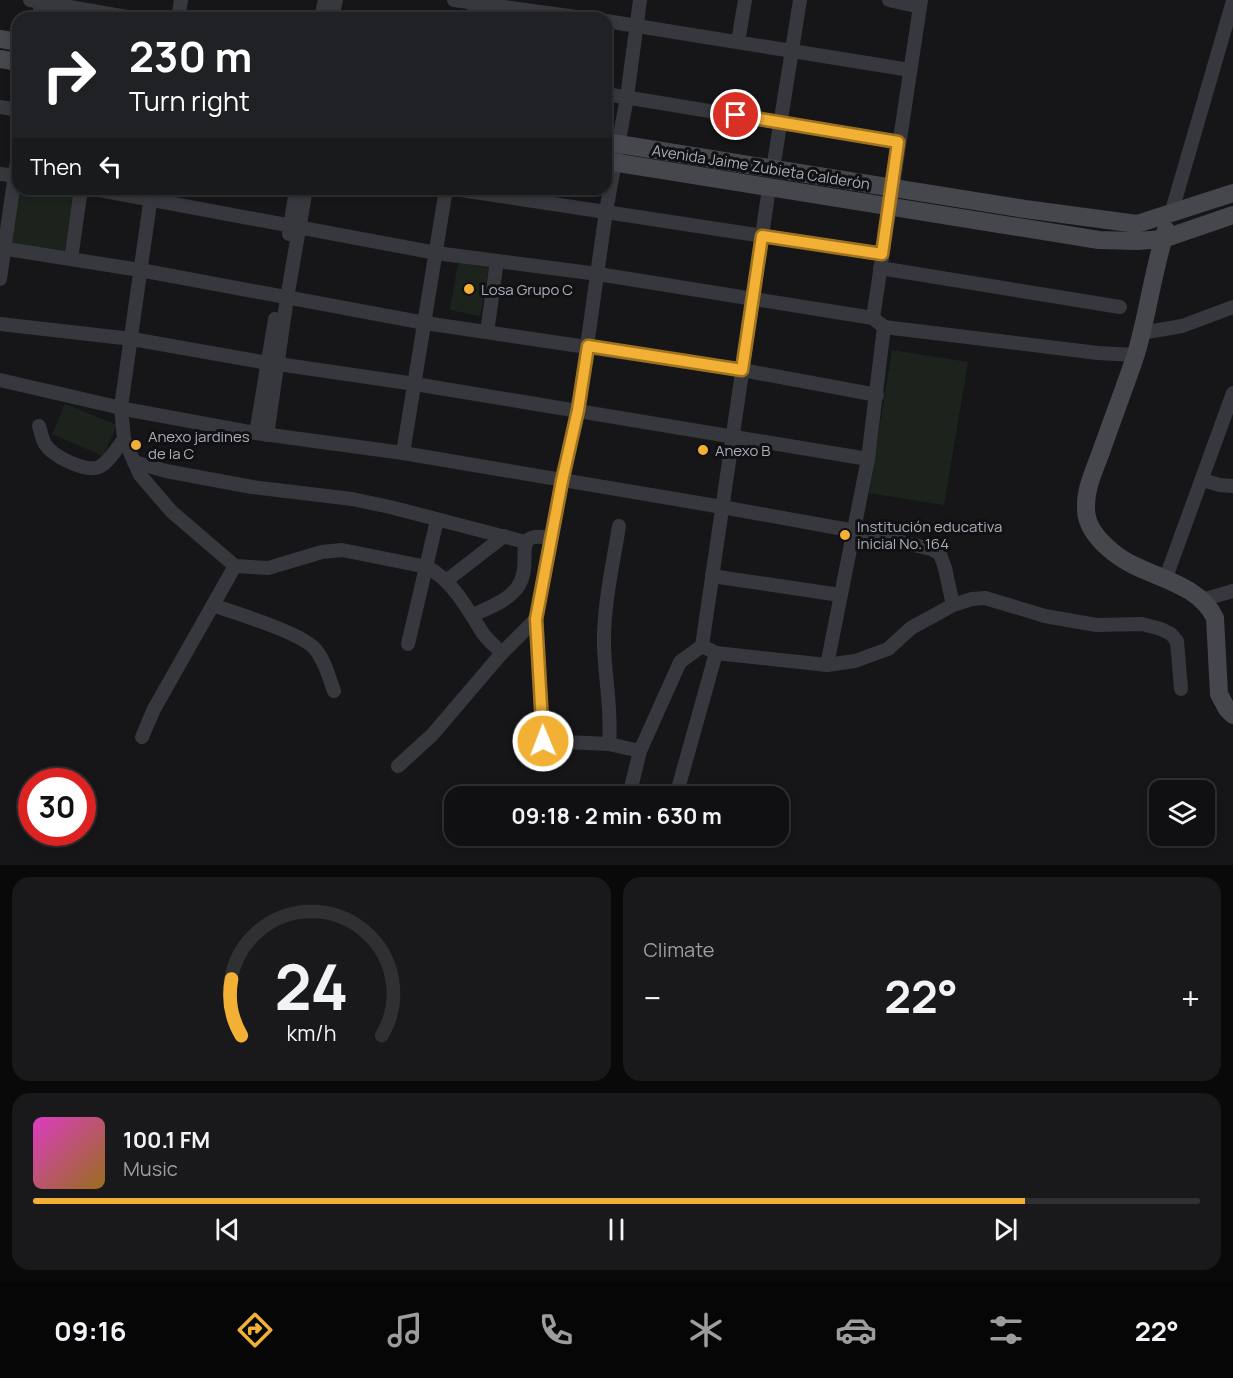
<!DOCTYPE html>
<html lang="en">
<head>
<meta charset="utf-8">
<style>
  :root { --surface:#101012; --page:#19191b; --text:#f1f3f6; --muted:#9c9d9f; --line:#303032; --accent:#f2b134 }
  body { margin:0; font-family:Manrope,sans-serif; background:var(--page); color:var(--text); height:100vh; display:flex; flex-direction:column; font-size:22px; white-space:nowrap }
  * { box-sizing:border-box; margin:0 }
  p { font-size:20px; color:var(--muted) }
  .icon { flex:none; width:33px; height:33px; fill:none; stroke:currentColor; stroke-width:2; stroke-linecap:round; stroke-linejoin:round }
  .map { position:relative; height:865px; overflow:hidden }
  .sheet { display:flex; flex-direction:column; gap:12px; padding:12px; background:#09090a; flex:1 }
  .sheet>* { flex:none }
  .banner { position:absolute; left:12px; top:12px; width:600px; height:183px; border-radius:18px; box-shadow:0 3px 9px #0003,0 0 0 2px var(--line); background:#202124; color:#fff; overflow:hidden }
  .tools { position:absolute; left:1149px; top:780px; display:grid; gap:12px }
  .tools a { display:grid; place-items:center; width:66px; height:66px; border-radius:12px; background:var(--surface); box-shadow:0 3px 9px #0003,0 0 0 2px var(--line); font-size:30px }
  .speed { position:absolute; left:18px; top:768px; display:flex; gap:12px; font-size:30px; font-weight:700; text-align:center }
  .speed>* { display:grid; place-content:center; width:78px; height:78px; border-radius:50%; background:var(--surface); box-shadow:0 3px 9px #0003,0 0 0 2px var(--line); line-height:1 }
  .speed .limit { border:9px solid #d22; background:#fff; color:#111 }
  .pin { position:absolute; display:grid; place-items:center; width:51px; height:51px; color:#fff; margin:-26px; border:3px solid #fff; border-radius:50%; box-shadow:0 2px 6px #0007 }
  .me { position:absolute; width:66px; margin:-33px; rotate:359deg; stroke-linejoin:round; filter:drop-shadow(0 0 4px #0008) }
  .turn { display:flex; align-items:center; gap:21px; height:126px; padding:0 18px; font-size:27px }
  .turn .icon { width:78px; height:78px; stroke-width:2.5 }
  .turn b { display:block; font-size:42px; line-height:51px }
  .then { display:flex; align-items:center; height:57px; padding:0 18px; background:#0003; gap:12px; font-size:22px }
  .big { font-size:45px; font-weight:700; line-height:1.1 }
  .sheet .tile { flex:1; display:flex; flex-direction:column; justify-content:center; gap:9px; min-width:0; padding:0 21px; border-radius:18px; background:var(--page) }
  .sheet .dial { align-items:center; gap:0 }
  .dial svg { height:156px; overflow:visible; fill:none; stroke:var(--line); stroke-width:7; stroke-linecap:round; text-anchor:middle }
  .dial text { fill:var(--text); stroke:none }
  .song { display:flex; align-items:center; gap:18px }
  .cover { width:72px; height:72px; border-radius:9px; background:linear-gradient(135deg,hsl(310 70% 55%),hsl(40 70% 35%)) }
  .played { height:6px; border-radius:3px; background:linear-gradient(90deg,var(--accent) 85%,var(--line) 85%) }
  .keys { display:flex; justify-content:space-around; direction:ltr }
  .heat { display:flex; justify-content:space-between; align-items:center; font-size:33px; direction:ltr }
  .sheet .tiles { flex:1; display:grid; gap:12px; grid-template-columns:1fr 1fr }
  .tile:last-child { grid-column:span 2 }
  .trip { position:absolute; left:444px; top:786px; width:345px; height:60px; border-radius:18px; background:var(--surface); box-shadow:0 3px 9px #0003,0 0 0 2px var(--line); font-weight:700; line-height:60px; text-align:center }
  .tabs { display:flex; height:96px; justify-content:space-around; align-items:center; background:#060607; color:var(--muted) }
  .tabs .icon { width:42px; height:42px }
  .tabs .on { color:var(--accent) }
  .tabs b { font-size:27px; color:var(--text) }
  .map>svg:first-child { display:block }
</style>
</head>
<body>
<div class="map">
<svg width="1233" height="865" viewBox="0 0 1233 865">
  <rect width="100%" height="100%" fill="#161618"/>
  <g fill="#1c231d">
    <polygon points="18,189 44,189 74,194 64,253 9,243"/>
    <polygon points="458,263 489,268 480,316 450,310"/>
    <polygon points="892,350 968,362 944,505 869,493"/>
    <polygon points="65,404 117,425 103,456 52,434"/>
  </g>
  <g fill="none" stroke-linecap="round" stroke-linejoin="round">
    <g stroke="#37383d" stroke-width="14">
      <polyline points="30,0 133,18"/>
      <polyline points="454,0 584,18"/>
      <polyline points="889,0 920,7"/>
      <polyline points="39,18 41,0"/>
      <polyline points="178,18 181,0"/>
      <polyline points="321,18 325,0"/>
      <polyline points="332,18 336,0"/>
      <polyline points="473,18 476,0"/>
      <polyline points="606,21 910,70"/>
      <polyline points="738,42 745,0"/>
      <polyline points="606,94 898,142"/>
      <polyline points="0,107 18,110"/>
      <polyline points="773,169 800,0"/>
      <polyline points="0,174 18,176"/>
      <polyline points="94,189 436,253 598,274 873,318 884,327 868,459 827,665"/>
      <path d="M152,189L121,407L124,439L140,475L172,512L235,566L268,568L322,552L342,550L427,567C453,581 467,608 482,632C487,640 495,646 502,653"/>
      <polyline points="454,189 882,254"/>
      <polyline points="1171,214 1233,1"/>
      <polyline points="289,234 296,189"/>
      <polyline points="0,248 140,270 425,323 742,370 877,395"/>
      <polyline points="71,259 81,189"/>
      <polyline points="880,268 1120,307"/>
      <polyline points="0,279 18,153"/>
      <polyline points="873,318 921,0"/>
      <polyline points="0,324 132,339 268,363"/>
      <polyline points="884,327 1098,353 1135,355"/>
      <polyline points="487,332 497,261"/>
      <polyline points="1141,333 1182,326 1233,307"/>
      <polyline points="278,364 415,384 868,459"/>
      <polyline points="0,380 130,410 256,433 403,453 722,507 855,531 931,549 940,554 945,568 953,605"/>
      <path d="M39,426C41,432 42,439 45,444C52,456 86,473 99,467C109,462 117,448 124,439"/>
      <polyline points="256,433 275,319"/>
      <polyline points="267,435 287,298 306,189"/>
      <polyline points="403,453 446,189"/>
      <polyline points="134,462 166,471 252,487 352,499 390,507 525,542"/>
      <polyline points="1202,480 1220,485 1233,486"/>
      <polyline points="712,576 840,595"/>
      <polyline points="1165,580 1233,393"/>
      <polyline points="446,581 504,536"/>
      <polyline points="1202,600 1233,591"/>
      <path d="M213,605C237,614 300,632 315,649C325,660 329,678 334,691"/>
      <path d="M473,615C488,608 506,602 517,588C536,562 507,530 551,538"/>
      <polyline points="536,619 543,741 609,744 640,751"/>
      <polyline points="408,644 437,520"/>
      <polyline points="702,646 716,653 827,665 855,661 888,649 911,628 953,605 972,599 985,598 1045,616 1096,625 1142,624 1161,629 1171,634 1177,641 1181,689"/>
      <polyline points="142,737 154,709 235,566"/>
      <path d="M609,744C612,709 605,680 604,646C603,606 613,565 619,526"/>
      <polyline points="398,766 432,735 502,653 536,619 562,481 578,410 606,211 627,97 640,0"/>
      <polyline points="629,796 640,751 680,662 702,646 769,188"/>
      <polyline points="676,796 716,653"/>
    </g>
    <g stroke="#45474d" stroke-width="18">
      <polyline points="0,39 18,42"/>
      <polyline points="0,59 18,62"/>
      <polyline points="606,142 1025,209 1137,224 1233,193"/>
      <polyline points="606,161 1099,240 1137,241 1163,239 1233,215"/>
      <path d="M1166,230C1153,271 1148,313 1136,354C1125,387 1112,420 1101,452C1094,471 1085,489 1086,509C1086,527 1100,542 1114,553C1145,578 1197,580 1215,618L1219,694L1227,709L1233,715"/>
    </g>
  </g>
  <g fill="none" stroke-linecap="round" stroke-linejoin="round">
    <defs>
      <polyline id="route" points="543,741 536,619 562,481 578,410 588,346 742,370 762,236 882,254 898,142 736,115"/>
    </defs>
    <use href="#route" stroke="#9d7322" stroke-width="15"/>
    <use href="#route" stroke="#f2b134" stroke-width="10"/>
  </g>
  <g fill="#f2b134" stroke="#111113" stroke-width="2">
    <circle cx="469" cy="289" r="6"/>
    <circle cx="136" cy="445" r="6"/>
    <circle cx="703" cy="450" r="6"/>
    <circle cx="845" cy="535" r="6"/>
  </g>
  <g text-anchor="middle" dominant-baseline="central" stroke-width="6" stroke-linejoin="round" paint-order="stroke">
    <g font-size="15" fill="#a8adb8" stroke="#111113">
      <text transform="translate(761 167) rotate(9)">Avenida Jaime Zubieta Calderón</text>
    </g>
    <g font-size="15" fill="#a8adb8" stroke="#111113" text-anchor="start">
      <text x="481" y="289">Losa Grupo C</text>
      <text x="148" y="436">Anexo jardines<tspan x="148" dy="17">de la C</tspan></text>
      <text x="715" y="450">Anexo B</text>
      <text x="857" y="526">Institución educativa<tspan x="857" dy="17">inicial No. 164</tspan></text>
    </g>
  </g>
</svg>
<div class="tools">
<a><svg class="icon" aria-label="layers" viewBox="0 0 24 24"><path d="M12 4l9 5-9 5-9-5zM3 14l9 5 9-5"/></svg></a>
</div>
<div class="speed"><div class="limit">30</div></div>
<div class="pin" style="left:736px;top:115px;background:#d93025"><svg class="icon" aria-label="arrive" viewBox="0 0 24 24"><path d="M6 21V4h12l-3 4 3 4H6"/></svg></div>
<svg class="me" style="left:543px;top:741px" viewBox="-20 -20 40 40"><circle r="17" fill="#f2b134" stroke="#fff" stroke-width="3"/><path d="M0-11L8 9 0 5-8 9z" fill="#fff"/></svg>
<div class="trip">09:18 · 2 min · 630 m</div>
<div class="banner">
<div class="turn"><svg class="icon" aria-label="right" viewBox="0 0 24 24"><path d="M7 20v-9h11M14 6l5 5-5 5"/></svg><div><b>230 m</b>Turn right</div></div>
<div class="then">Then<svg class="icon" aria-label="left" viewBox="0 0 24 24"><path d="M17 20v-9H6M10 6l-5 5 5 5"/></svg></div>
</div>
</div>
<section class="sheet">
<div class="tiles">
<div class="tile dial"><svg viewBox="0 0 100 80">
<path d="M14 69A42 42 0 1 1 86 69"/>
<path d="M14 69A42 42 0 0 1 9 40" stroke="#f2b134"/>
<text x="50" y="56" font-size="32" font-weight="700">24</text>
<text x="50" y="72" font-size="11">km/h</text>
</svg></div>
<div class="tile"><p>Climate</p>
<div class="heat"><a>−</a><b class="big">22°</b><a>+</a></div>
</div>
<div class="tile">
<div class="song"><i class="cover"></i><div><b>100.1 FM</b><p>Music</p></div></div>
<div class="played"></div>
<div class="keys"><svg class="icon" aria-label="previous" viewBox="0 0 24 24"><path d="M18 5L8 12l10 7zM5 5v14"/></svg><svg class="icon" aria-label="pause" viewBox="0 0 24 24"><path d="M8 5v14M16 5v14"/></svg><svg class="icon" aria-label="next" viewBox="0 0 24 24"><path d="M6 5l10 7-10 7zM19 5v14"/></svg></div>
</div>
</div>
</section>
<nav class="tabs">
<b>09:16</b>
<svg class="icon on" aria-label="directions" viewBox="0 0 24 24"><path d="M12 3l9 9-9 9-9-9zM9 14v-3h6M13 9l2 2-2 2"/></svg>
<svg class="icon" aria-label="music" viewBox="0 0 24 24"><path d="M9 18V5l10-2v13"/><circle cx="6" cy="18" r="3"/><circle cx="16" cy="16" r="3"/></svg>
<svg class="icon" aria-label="phone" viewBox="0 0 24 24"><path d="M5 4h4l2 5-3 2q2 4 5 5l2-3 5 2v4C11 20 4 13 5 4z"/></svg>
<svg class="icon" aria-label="climate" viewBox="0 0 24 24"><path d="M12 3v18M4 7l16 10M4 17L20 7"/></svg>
<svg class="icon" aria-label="car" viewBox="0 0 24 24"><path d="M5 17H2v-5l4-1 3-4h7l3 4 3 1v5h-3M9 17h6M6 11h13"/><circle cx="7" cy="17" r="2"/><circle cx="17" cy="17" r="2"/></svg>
<svg class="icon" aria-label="filters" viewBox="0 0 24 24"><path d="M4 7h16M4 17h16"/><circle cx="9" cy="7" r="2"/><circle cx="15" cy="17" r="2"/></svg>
<b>22°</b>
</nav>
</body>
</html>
